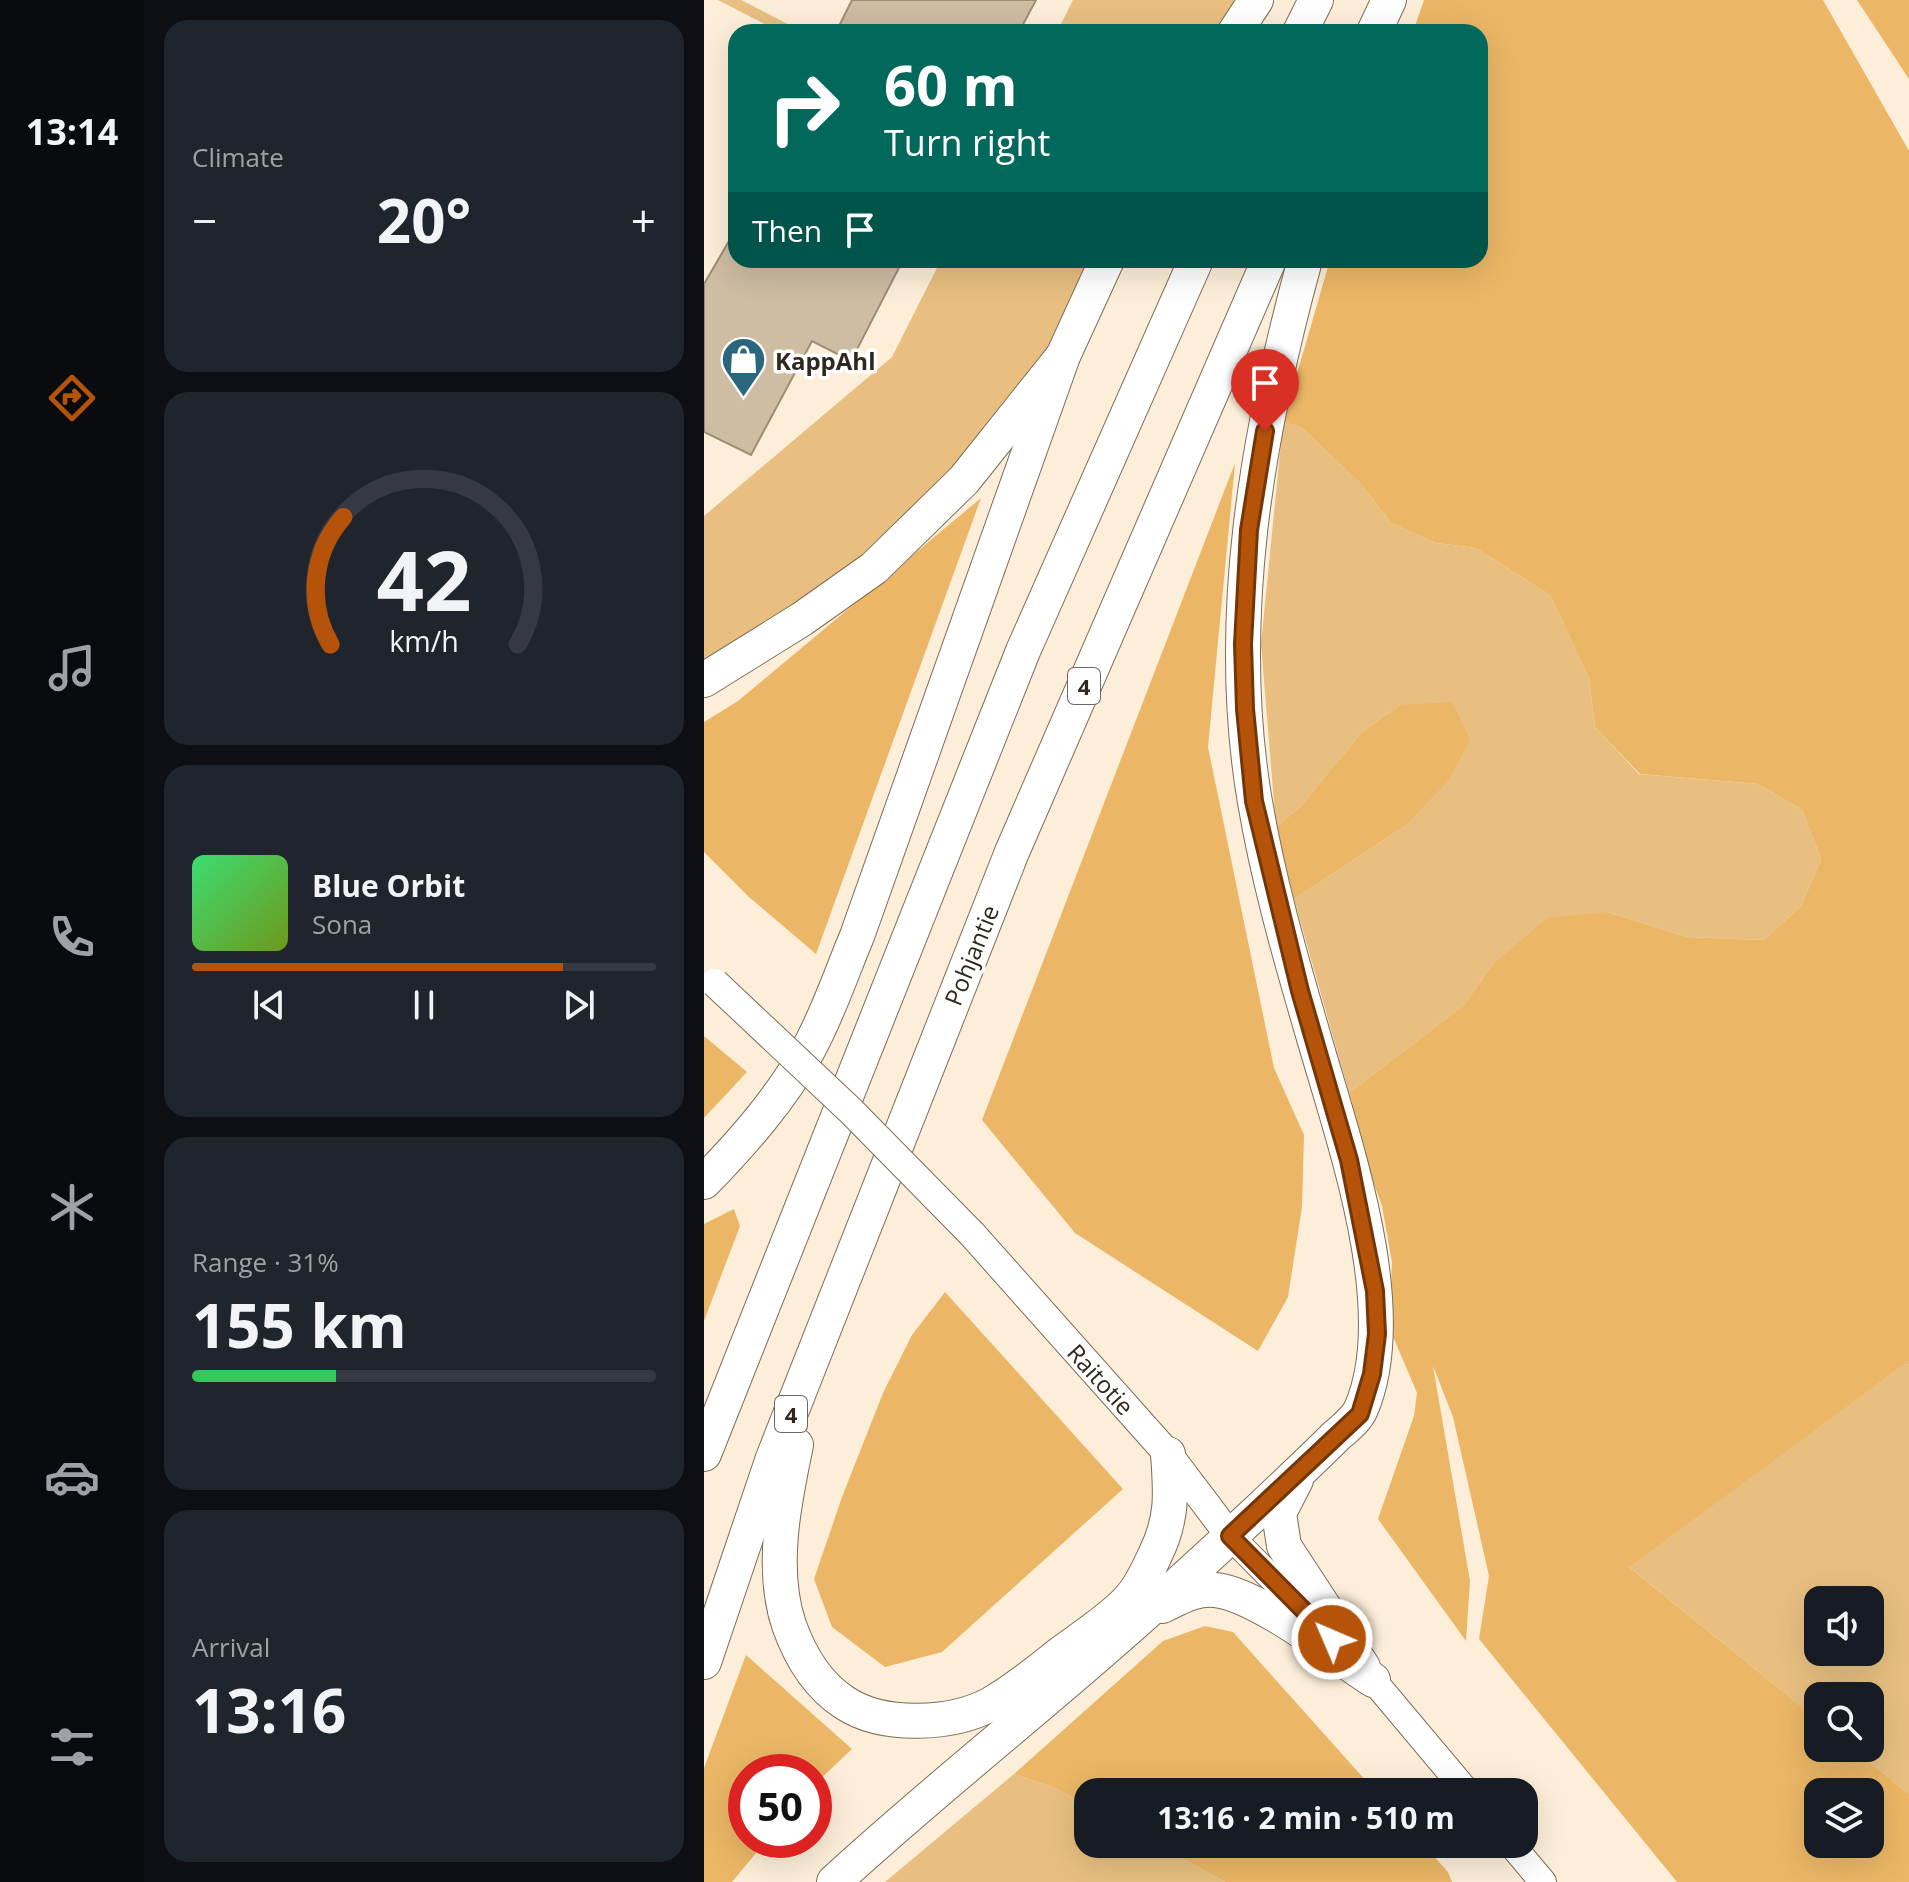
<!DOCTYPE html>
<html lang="en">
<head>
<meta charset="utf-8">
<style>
  :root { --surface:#171b24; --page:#20242c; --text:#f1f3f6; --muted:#9ea1a6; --line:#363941; --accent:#b45309 }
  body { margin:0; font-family:"Open Sans",sans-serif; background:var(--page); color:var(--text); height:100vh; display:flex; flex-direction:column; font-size:30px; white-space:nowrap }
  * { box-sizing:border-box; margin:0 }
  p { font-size:26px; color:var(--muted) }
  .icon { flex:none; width:44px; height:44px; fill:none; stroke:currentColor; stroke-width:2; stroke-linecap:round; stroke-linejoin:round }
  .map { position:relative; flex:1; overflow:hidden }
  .details { display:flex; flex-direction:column; gap:20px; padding:20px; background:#0d0f14; width:560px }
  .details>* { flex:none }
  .guide { position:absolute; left:24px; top:24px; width:760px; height:244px; border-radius:24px; box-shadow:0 8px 32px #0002; background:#00695c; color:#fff; overflow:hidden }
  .buttons { position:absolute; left:1100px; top:1586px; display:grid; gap:16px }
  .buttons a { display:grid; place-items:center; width:80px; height:80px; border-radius:16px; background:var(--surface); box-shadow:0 8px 32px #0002; font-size:40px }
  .speed { position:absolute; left:24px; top:1754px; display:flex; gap:16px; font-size:40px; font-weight:700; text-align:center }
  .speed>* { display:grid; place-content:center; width:104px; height:104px; border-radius:50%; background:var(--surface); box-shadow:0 8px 32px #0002; line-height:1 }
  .speed .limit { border:12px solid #d22; background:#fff; color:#111 }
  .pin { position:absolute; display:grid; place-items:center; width:68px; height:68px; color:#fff; margin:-82px -34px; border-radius:50% 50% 50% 0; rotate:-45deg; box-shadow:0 0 8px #0007 }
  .pin .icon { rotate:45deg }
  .me { position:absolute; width:88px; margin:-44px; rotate:315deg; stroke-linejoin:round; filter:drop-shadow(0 0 6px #0008) }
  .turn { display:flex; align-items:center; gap:28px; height:168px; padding:0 24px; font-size:36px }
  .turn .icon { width:104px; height:104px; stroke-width:2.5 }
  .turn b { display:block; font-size:56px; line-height:68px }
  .then { display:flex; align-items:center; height:76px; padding:0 24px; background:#0003; gap:16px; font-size:30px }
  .big { font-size:60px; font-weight:700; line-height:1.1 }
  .details .widget { flex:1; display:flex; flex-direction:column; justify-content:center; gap:12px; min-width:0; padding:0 28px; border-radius:24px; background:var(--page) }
  .details .dial { align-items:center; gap:0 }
  .dial svg { height:208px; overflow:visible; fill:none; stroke:var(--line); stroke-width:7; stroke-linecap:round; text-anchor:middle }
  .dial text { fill:var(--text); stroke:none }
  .song { display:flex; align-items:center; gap:24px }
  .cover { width:96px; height:96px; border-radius:12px; background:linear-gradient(135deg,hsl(140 70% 55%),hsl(80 70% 35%)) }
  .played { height:8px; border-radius:4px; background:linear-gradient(90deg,var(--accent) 80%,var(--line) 80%) }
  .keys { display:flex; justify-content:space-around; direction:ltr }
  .heat { display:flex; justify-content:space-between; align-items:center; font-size:44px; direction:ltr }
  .charge { height:12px; border-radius:6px; background:linear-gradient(90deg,#34c759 31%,var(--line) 0) }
  .trip { position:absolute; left:370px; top:1778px; width:464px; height:80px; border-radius:24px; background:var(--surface); box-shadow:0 8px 32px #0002; font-weight:700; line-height:80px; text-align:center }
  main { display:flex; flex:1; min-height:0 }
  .dock { display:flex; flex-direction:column; width:144px; justify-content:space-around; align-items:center; background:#090b0e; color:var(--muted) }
  .dock .icon { width:56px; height:56px }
  .dock .current { color:var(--accent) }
  .dock b { font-size:36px; color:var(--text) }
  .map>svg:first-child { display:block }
</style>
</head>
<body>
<main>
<nav class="dock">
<b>13:14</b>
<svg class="icon current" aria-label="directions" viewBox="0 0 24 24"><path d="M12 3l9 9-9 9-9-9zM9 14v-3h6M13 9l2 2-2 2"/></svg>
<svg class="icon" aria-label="music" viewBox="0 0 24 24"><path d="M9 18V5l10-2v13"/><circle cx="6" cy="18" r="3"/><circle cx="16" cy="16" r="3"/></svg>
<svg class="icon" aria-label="phone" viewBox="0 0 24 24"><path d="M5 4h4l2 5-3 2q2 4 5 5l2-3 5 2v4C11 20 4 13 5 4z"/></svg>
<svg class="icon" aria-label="climate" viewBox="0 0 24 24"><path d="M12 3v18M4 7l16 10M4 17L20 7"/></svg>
<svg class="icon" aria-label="car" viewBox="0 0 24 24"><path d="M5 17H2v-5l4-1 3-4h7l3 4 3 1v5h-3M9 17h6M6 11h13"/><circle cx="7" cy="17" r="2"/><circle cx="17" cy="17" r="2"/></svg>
<svg class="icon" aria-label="filters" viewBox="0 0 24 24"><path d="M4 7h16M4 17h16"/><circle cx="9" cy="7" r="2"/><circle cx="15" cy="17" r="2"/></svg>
</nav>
<section class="details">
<div class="widget"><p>Climate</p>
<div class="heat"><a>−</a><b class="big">20°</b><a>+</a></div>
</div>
<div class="widget dial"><svg viewBox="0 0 100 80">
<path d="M14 69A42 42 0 1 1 86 69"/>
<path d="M14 69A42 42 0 0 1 19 20" stroke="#b45309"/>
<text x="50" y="56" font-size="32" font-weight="700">42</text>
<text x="50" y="72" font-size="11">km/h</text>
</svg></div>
<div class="widget">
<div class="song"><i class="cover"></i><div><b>Blue Orbit</b><p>Sona</p></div></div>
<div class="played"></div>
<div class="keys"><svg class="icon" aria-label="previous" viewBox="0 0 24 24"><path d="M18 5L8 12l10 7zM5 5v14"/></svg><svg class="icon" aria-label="pause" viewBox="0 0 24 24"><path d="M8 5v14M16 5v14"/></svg><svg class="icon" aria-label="next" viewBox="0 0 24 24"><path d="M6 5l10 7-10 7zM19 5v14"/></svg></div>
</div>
<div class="widget"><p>Range · 31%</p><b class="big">155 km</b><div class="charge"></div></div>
<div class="widget"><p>Arrival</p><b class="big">13:16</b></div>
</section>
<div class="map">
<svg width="1205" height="1882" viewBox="0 0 1205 1882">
  <rect width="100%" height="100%" fill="#fceed8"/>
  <g fill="#e8bf81" fill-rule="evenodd">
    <polygon points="14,0 37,0 99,32 76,32"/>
    <polygon points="369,0 543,0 522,32 353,32"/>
    <polygon points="237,260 392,260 357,328 295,424 164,559 0,659 0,516 188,357"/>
    <polygon points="579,422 597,427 659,486 687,523 732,543 772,548 846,595 885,678 891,727 935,774 1054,784 1098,810 1117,859 1097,906 1060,940 983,937 903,912 788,965 760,1005 645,1093 590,899 701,826 696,705 659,731 597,806 572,827 557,644"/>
    <path d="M1205,1361V1794L1148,1748H1166V1696H1114V1720L924,1566ZM1114,1600H1166V1652H1114Z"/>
    <polygon points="310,1774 351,1788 384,1806 384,1844 452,1844 521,1882 181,1882"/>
  </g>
  <g fill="#ebb766" fill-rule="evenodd">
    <path d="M720,0H1119L1205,151V1361L925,1567L1114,1720V1748H1148L1205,1794V1882H973L775,1639L785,1576L749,1417L729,1366L766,1581L762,1641L674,1519L710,1416L713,1393L685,1327L688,1262L678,1206L643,1109L648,1102L645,1093L760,1005L788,965L843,918L903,912L983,937L1060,940L1097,906L1117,859L1098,810L1054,784L936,774L891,727L885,678L846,595L772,548L732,543L687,523L659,486L597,427L579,422L626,260H776V32H709ZM1114,1792H1166V1844H1114Z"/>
    <polygon points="1153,0 1205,0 1205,79"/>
    <polygon points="531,463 504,747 570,1068 600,1135 598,1207 584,1297 554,1351 371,1233 278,1120"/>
    <polygon points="277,498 112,954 45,897 0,852 0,722 34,701"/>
    <polygon points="748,702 766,739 745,780 701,826 590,899 572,827 597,806 659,731 696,705"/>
    <polygon points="0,1036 43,1072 0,1118"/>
    <polygon points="30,1209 36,1226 0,1321 0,1224"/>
    <polygon points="241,1292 419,1489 238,1652 181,1667 128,1627 110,1579 138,1497 179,1393 208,1335"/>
    <polygon points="501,1626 529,1632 672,1792 384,1792 384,1806 351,1788 310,1774 459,1641"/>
    <polygon points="42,1655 148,1749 110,1785 110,1772 42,1772 42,1840 63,1840 28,1882 0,1882 0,1768"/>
    <polygon points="452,1844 719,1844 744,1872 748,1882 521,1882"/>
  </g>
  <g fill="#cebca3" stroke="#9e8d75" stroke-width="2">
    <polygon points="148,0 332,0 315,32 132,32"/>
    <polygon points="32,229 32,260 199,260 147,361 108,341 47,455 0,432 0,284"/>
  </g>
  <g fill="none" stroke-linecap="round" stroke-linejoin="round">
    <defs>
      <g id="secondary">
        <polyline points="526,1536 669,1680 763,1792"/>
        <polyline points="807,1844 839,1882"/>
      </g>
      <polyline id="primary" points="268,1234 464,1454 526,1536"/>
      <g id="highway">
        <polyline points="531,32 552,0"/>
        <polyline points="596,32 612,0"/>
        <polyline points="670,32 685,0"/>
        <polyline points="0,680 98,619 170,568 260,480 359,356 403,260"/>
        <path d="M0,1182C39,1142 77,1099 104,1050C124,1014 137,974 153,936L359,356"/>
        <path d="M92,1445C80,1502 66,1569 85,1625C96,1656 113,1685 141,1703C179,1728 248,1725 287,1704C311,1690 335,1671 356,1654C376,1639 413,1615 427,1597C437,1586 445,1568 451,1555C469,1519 467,1493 464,1454"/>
        <polyline points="0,1454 319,651 492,260"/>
        <polyline points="592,1480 575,1513 580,1546 659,1667"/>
        <path d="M458,1606C475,1598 491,1588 511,1590C553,1594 632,1656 669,1680"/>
        <polyline points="0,1662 69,1458 308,852 565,260"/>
        <path d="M130,1882C232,1788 342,1703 445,1610C483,1577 520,1542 557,1508C582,1484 607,1461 632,1436C641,1428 652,1420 657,1409C701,1307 637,1134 608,1031C586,956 564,879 551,802C520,621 553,435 601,260"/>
      </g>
    </defs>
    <use href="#secondary" stroke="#7d6d56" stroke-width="28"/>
    <use href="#primary" stroke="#7d6d56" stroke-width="30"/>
    <use href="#highway" stroke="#7d6d56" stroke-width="36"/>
    <use href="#secondary" stroke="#fff" stroke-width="26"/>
    <use href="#primary" stroke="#fff" stroke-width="28"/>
    <use href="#highway" stroke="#fff" stroke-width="34"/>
    <defs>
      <polyline id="primary-bridge" points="11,983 147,1111 268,1234"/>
    </defs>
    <use href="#primary-bridge" stroke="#7d6d56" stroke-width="30" stroke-linecap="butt"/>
    <use href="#primary-bridge" stroke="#fff" stroke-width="28"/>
  </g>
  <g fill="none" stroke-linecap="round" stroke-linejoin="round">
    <defs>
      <polyline id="route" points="561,431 545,530 539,644 541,709 550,801 596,991 645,1160 671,1291 673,1334 668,1374 656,1414 526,1536 628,1639"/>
    </defs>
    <use href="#route" stroke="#753606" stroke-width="20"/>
    <use href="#route" stroke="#b45309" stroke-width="14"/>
  </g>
  <defs>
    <symbol id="shop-pin" viewBox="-11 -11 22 30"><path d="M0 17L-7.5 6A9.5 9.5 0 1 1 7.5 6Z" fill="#2a667e" stroke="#fff"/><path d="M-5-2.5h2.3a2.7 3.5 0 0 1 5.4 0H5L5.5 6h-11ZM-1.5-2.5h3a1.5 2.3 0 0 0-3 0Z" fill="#fff"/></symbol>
  </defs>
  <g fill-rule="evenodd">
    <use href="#shop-pin" x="14" y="334" width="51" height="69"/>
  </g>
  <g text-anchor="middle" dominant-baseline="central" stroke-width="7" stroke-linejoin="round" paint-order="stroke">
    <g fill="#fff" stroke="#6d6862" stroke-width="2">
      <rect x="364" y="668" width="32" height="36" rx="6"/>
      <rect x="71" y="1396" width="32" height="36" rx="6"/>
    </g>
    <g font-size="22" font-weight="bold" fill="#2f281e">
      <text x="380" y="686">4</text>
      <text x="87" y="1414">4</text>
    </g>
    <g font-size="24" font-weight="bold" fill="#2f281e" stroke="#fff" text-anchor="start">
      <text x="71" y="360">KappAhl</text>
    </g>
    <g font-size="24" fill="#2f281e" stroke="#fff">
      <text transform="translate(267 955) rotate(-68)">Pohjantie</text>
      <text transform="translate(397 1379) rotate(48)">Raitotie</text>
    </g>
  </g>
</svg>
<div class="buttons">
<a><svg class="icon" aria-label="sound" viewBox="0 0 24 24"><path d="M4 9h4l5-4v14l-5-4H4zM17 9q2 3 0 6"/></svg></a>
<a><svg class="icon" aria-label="search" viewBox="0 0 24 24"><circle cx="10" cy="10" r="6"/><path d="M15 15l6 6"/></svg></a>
<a><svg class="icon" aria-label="layers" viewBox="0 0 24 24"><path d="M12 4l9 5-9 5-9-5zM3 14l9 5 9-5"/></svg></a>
</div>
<div class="speed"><div class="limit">50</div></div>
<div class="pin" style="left:561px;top:431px;background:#d93025"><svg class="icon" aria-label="arrive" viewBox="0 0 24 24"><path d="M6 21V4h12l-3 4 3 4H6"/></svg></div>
<svg class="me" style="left:628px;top:1639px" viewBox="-20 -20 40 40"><circle r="17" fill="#b45309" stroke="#fff" stroke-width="3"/><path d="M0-11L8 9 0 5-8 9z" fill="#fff"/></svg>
<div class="trip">13:16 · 2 min · 510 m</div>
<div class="guide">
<div class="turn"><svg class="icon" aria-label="right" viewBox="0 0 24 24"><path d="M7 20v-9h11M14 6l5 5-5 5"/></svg><div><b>60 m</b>Turn right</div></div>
<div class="then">Then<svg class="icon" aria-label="arrive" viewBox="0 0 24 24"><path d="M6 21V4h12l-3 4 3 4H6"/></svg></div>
</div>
</div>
</main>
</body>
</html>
